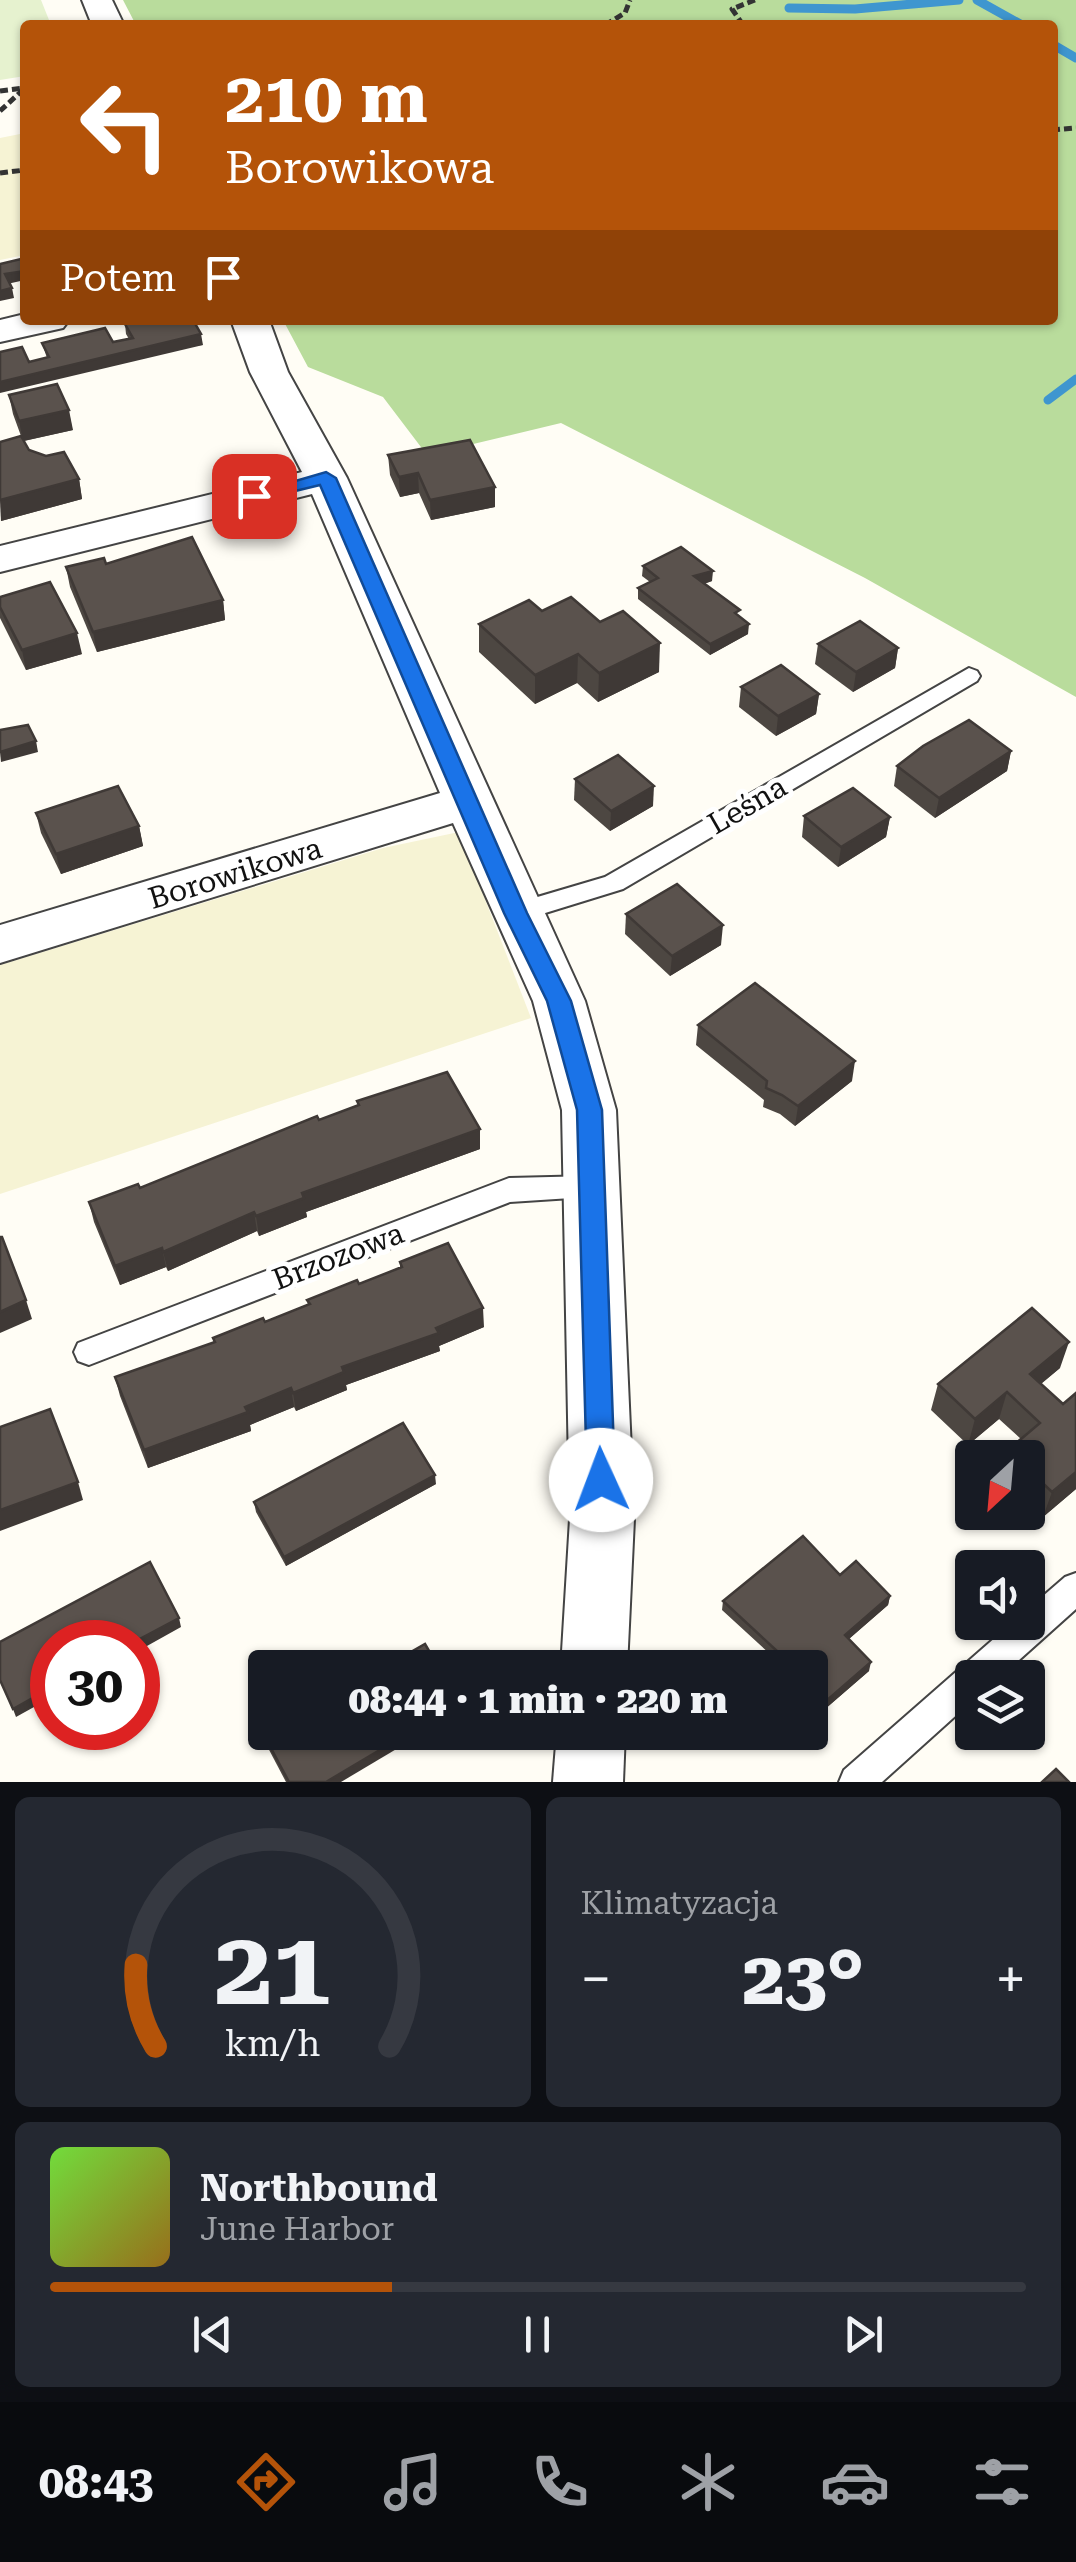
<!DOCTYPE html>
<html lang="pl">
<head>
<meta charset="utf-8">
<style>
  :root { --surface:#171b24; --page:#242831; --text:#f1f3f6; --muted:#9ea1a6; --line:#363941; --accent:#b45309 }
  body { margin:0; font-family:"Roboto Serif",serif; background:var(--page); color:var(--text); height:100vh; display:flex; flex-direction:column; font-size:38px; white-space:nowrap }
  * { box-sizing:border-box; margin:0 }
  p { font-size:32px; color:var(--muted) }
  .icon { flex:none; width:55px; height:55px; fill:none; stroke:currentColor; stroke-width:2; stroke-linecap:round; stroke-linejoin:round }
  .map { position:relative; height:1782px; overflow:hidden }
  .side { display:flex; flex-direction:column; gap:15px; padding:15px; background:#0d0f14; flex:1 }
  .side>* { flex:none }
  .top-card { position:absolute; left:20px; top:20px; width:1038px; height:305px; border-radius:10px; box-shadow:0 2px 8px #0004; background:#b45309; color:#fff; overflow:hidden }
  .needle { width:65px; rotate:206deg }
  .fabs { position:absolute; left:955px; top:1440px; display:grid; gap:20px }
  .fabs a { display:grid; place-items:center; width:90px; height:90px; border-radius:10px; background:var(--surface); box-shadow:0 2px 8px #0004; font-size:50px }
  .speed { position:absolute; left:30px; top:1620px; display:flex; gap:20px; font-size:50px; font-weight:700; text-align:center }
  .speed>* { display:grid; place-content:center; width:130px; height:130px; border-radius:50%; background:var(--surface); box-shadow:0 2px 8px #0004; line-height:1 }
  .speed .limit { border:15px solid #d22; background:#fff; color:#111 }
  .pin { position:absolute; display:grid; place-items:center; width:85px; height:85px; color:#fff; margin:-42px; border-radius:20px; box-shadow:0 5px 15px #0006 }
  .me { position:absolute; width:110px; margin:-55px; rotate:358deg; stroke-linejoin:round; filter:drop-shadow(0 0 8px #0008) }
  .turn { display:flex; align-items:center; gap:35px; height:210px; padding:0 40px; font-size:45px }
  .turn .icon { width:130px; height:130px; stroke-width:2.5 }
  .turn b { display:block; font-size:70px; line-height:85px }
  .then { display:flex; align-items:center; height:95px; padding:0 40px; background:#0003; gap:20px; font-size:38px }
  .big { font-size:75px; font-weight:800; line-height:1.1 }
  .side .widget { flex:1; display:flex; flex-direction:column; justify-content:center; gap:15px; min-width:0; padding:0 35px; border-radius:15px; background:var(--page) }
  .side .dial { align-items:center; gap:0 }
  .dial svg { height:260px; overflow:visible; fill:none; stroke:var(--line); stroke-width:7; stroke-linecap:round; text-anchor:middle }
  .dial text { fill:var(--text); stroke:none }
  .song { display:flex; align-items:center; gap:30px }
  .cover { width:120px; height:120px; border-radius:15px; background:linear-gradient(135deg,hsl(100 70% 55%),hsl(40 70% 35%)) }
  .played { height:10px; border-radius:5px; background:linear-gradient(90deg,var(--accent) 35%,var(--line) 35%) }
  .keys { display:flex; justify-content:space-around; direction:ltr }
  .heat { display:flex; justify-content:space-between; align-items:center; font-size:55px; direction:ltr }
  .side .tiles { flex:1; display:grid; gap:15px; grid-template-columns:1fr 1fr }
  .widget:last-child { grid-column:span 2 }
  .trip { position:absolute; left:248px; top:1650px; width:580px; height:100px; border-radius:10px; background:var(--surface); box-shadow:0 2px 8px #0004; font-weight:800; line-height:100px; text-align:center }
  .tab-bar { display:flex; height:160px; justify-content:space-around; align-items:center; background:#090b0e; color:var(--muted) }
  .tab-bar .icon { width:70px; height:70px }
  .tab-bar .current { color:var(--accent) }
  .tab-bar b { font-size:45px; color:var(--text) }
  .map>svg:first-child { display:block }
</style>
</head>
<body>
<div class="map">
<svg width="1076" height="1782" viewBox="0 0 1076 1782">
  <rect width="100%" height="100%" fill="#fffdf5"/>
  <g fill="#f6f3d4">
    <polygon points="25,133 25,255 0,260 0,138"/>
    <polygon points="459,832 531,1018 0,1194 0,965 383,848"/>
  </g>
  <polygon fill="#b9dc9c" points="123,0 1076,0 1076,697 865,578 561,423 427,455 383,397 308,367 283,320 1052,320 1052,25 136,25"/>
  <polygon fill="#e6f2cf" points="0,0 41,0 51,25 25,25 25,76 0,80"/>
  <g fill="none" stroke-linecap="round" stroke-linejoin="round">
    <g stroke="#3f96cf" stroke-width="9">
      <polyline points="977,0 1022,25"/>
      <polyline points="789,8 855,9 959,0"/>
      <polyline points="1052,44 1076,58"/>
      <polyline points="1048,400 1076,379"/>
    </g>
    <defs>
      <g id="service">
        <polygon points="969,668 977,671 980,676 977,681 623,889 516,922 503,913 507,906 605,877"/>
        <polygon points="592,1176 602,1180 606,1188 602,1196 510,1202 89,1365 78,1361 74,1352 78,1343 509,1178"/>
        <polygon points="1076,1573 1076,1609 999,1678 972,1678 972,1701 882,1782 839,1782 844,1770 1013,1622 1028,1622 1028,1609 1065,1577"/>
      </g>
      <g id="minor">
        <polygon points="82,0 112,0 124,25 92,25"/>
        <polygon points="25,314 25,320 69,320 63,328 0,342 0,320"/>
        <polygon points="231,320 269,320 288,372 347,478 585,1001 616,1110 634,1519 627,1668 561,1668 570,1519 562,1110 533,1001 453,823 0,963 0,925 440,793 312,494 0,572 0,546 302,472 250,372"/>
        <polygon points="557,1732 625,1732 623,1782 553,1782"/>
      </g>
    </defs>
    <use href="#service" stroke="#444" stroke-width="4"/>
    <use href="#minor" stroke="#444" stroke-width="4"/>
    <g stroke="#333" stroke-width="5" stroke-dasharray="8 4" stroke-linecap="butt">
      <polyline points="605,25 625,13 630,0"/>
      <polyline points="743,25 732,9 755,0"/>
      <polyline points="0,91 24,88"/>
      <polyline points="0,111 25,88"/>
      <polyline points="1052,130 1076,128"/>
      <polyline points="0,173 25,170"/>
    </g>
    <use href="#service" fill="#fff" fill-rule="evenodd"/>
    <use href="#minor" fill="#fff" fill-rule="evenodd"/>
  </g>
  <g fill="#4d4742">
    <polygon points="125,324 203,345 29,362 47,358 42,343 113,342 129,339 126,334"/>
    <polygon points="9,395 73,430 24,441 29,450 79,479 82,499 1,521 0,442 21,436 13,414"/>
    <polygon points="388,455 495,507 431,520 419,493 400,497 390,475"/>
    <polygon points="106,564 223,600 225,620 97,652 70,587 66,567"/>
    <polygon points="643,566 712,581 704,584 739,616 748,634 710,655 638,599 638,588 650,582 642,576"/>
    <polygon points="0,597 82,654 26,670 0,618"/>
    <polygon points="542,611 659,672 598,702 577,683 535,704 479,652 479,624"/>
    <polygon points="818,644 898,648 895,668 853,692 815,664"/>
    <polygon points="741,687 819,694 816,714 776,736 739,707"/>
    <polygon points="1011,751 1007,771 935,818 894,786 897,766"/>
    <polygon points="575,779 653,806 610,831 574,800"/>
    <polygon points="36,813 139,826 143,846 61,874 41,833"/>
    <polygon points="804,816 890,817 886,837 838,867 802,837"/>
    <polygon points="626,914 721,945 670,976 625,934"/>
    <polygon points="698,1025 852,1081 795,1126 780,1114 763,1107 764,1100 696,1045"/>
    <polygon points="357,1101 480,1129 480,1149 306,1212 307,1217 259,1236 257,1231 168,1271 166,1267 120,1285 94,1222 89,1202 140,1188 358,1105"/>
    <polygon points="400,1262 484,1327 439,1346 440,1351 346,1385 347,1390 296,1411 294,1407 250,1425 251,1431 148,1468 120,1396 115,1377 214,1343 213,1338 265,1322 308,1305 307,1300 359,1284 400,1267"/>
    <polygon points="1060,1368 1041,1384 1063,1404 1076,1393 1076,1489 1043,1517 1028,1503 1028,1458 1005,1458 1008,1450 1021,1439 999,1419 968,1445 931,1410 938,1384"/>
    <polygon points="436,1484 286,1566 256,1512 254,1502"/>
    <polygon points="840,1575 890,1596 888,1605 849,1639 869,1671 810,1722 810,1668 771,1655 722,1610 723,1601"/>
    <polygon points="264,1735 341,1782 286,1782 266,1744"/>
  </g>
  <g fill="#3f3936">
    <polygon points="25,270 25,280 7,284 5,274"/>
    <polygon points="12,288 14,298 0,301 0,291"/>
    <polygon points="201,334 203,345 0,393 0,382"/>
    <polygon points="69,410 73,430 23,441 19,421"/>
    <polygon points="418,473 419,493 400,497 399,477"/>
    <polygon points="79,479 82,499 1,521 0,500"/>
    <polygon points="495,487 495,507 431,520 430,500"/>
    <polygon points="713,571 712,581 694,587 694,576"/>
    <polygon points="223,600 225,620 97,652 93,632"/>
    <polygon points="749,624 748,634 710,655 710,644"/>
    <polygon points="77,633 82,654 26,670 22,650"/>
    <polygon points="660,643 659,672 598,702 599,673"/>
    <polygon points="898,648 895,668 853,692 856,672"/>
    <polygon points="578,654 577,683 535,704 535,675"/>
    <polygon points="819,694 816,714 776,736 778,716"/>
    <polygon points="36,741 38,752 1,762 0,752"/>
    <polygon points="1011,751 1007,771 935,818 939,798"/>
    <polygon points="654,786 653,806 610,831 611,811"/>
    <polygon points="890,817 886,837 838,867 841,847"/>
    <polygon points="139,826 143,846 61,874 56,854"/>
    <polygon points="723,925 721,945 670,976 672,956"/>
    <polygon points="855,1061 852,1081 795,1126 798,1106"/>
    <polygon points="480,1129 480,1149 306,1212 307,1217 259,1236 256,1216 302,1193"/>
    <polygon points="254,1212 257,1231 168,1271 163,1252"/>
    <polygon points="162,1248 166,1267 120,1285 115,1266"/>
    <polygon points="26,1300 32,1319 0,1333 0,1312"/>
    <polygon points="483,1308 484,1327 439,1346 440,1351 346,1385 347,1390 296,1411 293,1393 342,1367"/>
    <polygon points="1069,1342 1060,1368 1021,1400 1030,1374"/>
    <polygon points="291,1388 294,1407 250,1425 251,1431 148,1468 144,1450"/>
    <polygon points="1007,1392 999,1419 968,1445 975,1419"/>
    <polygon points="1076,1472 1076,1489 1043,1517 1052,1492"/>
    <polygon points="435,1475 436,1484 286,1566 284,1557"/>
    <polygon points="78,1482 83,1500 0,1531 0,1510"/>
    <polygon points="890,1596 888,1605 843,1644 845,1635"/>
    <polygon points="179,1618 181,1627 138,1651 138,1642 134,1642"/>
    <polygon points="871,1662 869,1671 810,1722 810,1715"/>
    <polygon points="52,1687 52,1697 16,1717 13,1709"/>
    <polygon points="410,1732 425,1732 341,1782 326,1782"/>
  </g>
  <g fill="#5a524d" stroke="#3f3936" stroke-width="2.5">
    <polygon points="25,258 25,271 5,274 12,288 0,291 0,264"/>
    <polygon points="140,320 193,320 201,334 0,382 0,352 22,347 29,362 49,357 42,343 105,328 113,342 133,338 125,324"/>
    <polygon points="57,384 69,410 19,421 9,395"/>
    <polygon points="21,436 29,450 46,456 64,452 79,479 0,500 0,442"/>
    <polygon points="470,440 495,487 430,500 418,473 399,477 388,455"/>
    <polygon points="192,537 223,600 93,632 66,567 104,558 106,564"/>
    <polygon points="681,547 713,571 694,576 740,610 735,613 749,624 710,644 638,588 658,578 643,566"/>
    <polygon points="50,582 77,633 22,650 0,607 0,597"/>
    <polygon points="571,597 600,622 623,611 660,643 599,673 578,654 535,675 479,624 529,600 542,611"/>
    <polygon points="860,621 898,648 856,672 818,644"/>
    <polygon points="781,665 819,694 778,716 741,687"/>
    <polygon points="969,720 1011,751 939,798 897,766 923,746"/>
    <polygon points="28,725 36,741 0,752 0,730"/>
    <polygon points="618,755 654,786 611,811 575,779"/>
    <polygon points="118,786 139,826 56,854 36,813"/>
    <polygon points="853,788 890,817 841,847 804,816"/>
    <polygon points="677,884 723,925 672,956 626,914"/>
    <polygon points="755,983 855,1061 798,1106 782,1095 766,1088 767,1081 698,1025"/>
    <polygon points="447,1072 480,1129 302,1193 304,1198 256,1216 254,1212 163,1252 162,1248 115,1266 89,1202 138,1184 140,1188 317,1116 319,1120 359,1105 357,1101"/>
    <polygon points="0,1237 2,1237 26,1300 0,1312"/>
    <polygon points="448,1243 483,1308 436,1328 439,1333 342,1367 344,1372 293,1393 291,1388 245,1407 248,1412 144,1450 115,1377 215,1342 213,1338 263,1318 265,1322 310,1304 307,1300 357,1280 359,1284 402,1267 400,1262"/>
    <polygon points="1032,1308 1069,1342 1030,1374 1063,1404 1076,1393 1076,1472 1052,1492 1028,1469 1028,1458 1016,1458 1008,1450 1040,1423 1007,1392 975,1419 938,1384"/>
    <polygon points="50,1409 78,1482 0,1510 0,1427"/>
    <polygon points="403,1423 435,1475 284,1557 254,1502"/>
    <polygon points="803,1536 840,1575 856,1561 890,1596 845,1635 871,1662 810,1715 810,1668 757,1668 777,1651 723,1601"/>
    <polygon points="150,1562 179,1618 134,1642 52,1642 52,1687 13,1709 0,1680 0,1642"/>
    <polygon points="425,1644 439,1668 383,1668"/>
    <polygon points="269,1732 410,1732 326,1782 289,1782 264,1735"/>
    <polygon points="1056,1769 1069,1782 1042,1782"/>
  </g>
  <polygon fill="#1a73e8" stroke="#114b97" stroke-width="2.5" points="326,472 336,478 527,913 571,1001 602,1110 615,1480 611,1489 601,1493 591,1489 587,1480 577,1110 547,1001 504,913 320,485 254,501 244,496"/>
  <g text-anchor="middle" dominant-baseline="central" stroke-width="10" stroke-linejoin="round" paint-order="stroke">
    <g font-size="30" fill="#111" stroke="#fff">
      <text transform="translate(747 805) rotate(-30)">Leśna</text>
      <text transform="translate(235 873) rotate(-17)">Borowikowa</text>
      <text transform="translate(338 1256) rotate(-21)">Brzozowa</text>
    </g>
  </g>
</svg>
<div class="fabs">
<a><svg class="needle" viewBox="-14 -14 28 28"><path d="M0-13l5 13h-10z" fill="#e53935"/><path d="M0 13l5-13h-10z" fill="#9ea1a6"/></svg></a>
<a><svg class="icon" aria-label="sound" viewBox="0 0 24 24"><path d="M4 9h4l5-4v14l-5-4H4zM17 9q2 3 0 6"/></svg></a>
<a><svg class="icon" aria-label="layers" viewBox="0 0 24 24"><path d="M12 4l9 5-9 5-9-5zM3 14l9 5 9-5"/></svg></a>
</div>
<div class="speed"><div class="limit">30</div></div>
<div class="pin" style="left:254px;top:496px;background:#d93025"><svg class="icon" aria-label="arrive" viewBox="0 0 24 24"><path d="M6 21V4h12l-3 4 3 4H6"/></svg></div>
<svg class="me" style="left:601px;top:1480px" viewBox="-20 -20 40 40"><circle r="19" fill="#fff"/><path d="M0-13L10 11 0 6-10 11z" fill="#1a73e8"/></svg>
<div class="trip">08:44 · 1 min · 220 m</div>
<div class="top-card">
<div class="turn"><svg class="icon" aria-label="left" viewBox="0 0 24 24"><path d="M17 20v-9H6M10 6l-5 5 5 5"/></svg><div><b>210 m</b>Borowikowa</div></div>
<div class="then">Potem<svg class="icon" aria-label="arrive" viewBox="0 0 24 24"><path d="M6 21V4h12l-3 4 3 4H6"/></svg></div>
</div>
</div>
<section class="side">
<div class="tiles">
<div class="widget dial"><svg viewBox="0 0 100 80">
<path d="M14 69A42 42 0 1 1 86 69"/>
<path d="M14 69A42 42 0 0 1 8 44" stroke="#b45309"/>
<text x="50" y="56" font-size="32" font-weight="700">21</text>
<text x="50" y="72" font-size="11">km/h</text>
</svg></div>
<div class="widget"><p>Klimatyzacja</p>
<div class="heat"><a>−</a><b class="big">23°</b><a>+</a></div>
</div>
<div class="widget">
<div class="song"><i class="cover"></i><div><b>Northbound</b><p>June Harbor</p></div></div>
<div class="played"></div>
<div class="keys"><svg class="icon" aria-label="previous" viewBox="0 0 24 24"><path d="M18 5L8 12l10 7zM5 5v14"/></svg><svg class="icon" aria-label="pause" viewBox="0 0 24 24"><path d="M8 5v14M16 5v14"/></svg><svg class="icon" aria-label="next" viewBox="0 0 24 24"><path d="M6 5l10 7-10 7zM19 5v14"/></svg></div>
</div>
</div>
</section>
<nav class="tab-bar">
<b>08:43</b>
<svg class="icon current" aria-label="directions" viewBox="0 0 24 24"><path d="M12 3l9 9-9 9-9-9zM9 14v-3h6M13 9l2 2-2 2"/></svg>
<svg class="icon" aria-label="music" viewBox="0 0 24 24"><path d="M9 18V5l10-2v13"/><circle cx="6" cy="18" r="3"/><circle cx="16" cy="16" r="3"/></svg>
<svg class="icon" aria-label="phone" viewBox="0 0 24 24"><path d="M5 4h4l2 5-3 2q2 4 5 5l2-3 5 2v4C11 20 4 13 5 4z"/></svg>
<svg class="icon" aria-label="climate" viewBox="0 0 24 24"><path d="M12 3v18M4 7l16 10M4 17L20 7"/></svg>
<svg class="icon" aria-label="car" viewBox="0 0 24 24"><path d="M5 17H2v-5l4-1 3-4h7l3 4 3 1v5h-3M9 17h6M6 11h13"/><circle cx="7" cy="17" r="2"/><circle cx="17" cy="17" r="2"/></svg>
<svg class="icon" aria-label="filters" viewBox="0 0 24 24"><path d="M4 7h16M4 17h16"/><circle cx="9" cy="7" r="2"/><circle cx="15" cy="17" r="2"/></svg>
</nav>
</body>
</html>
